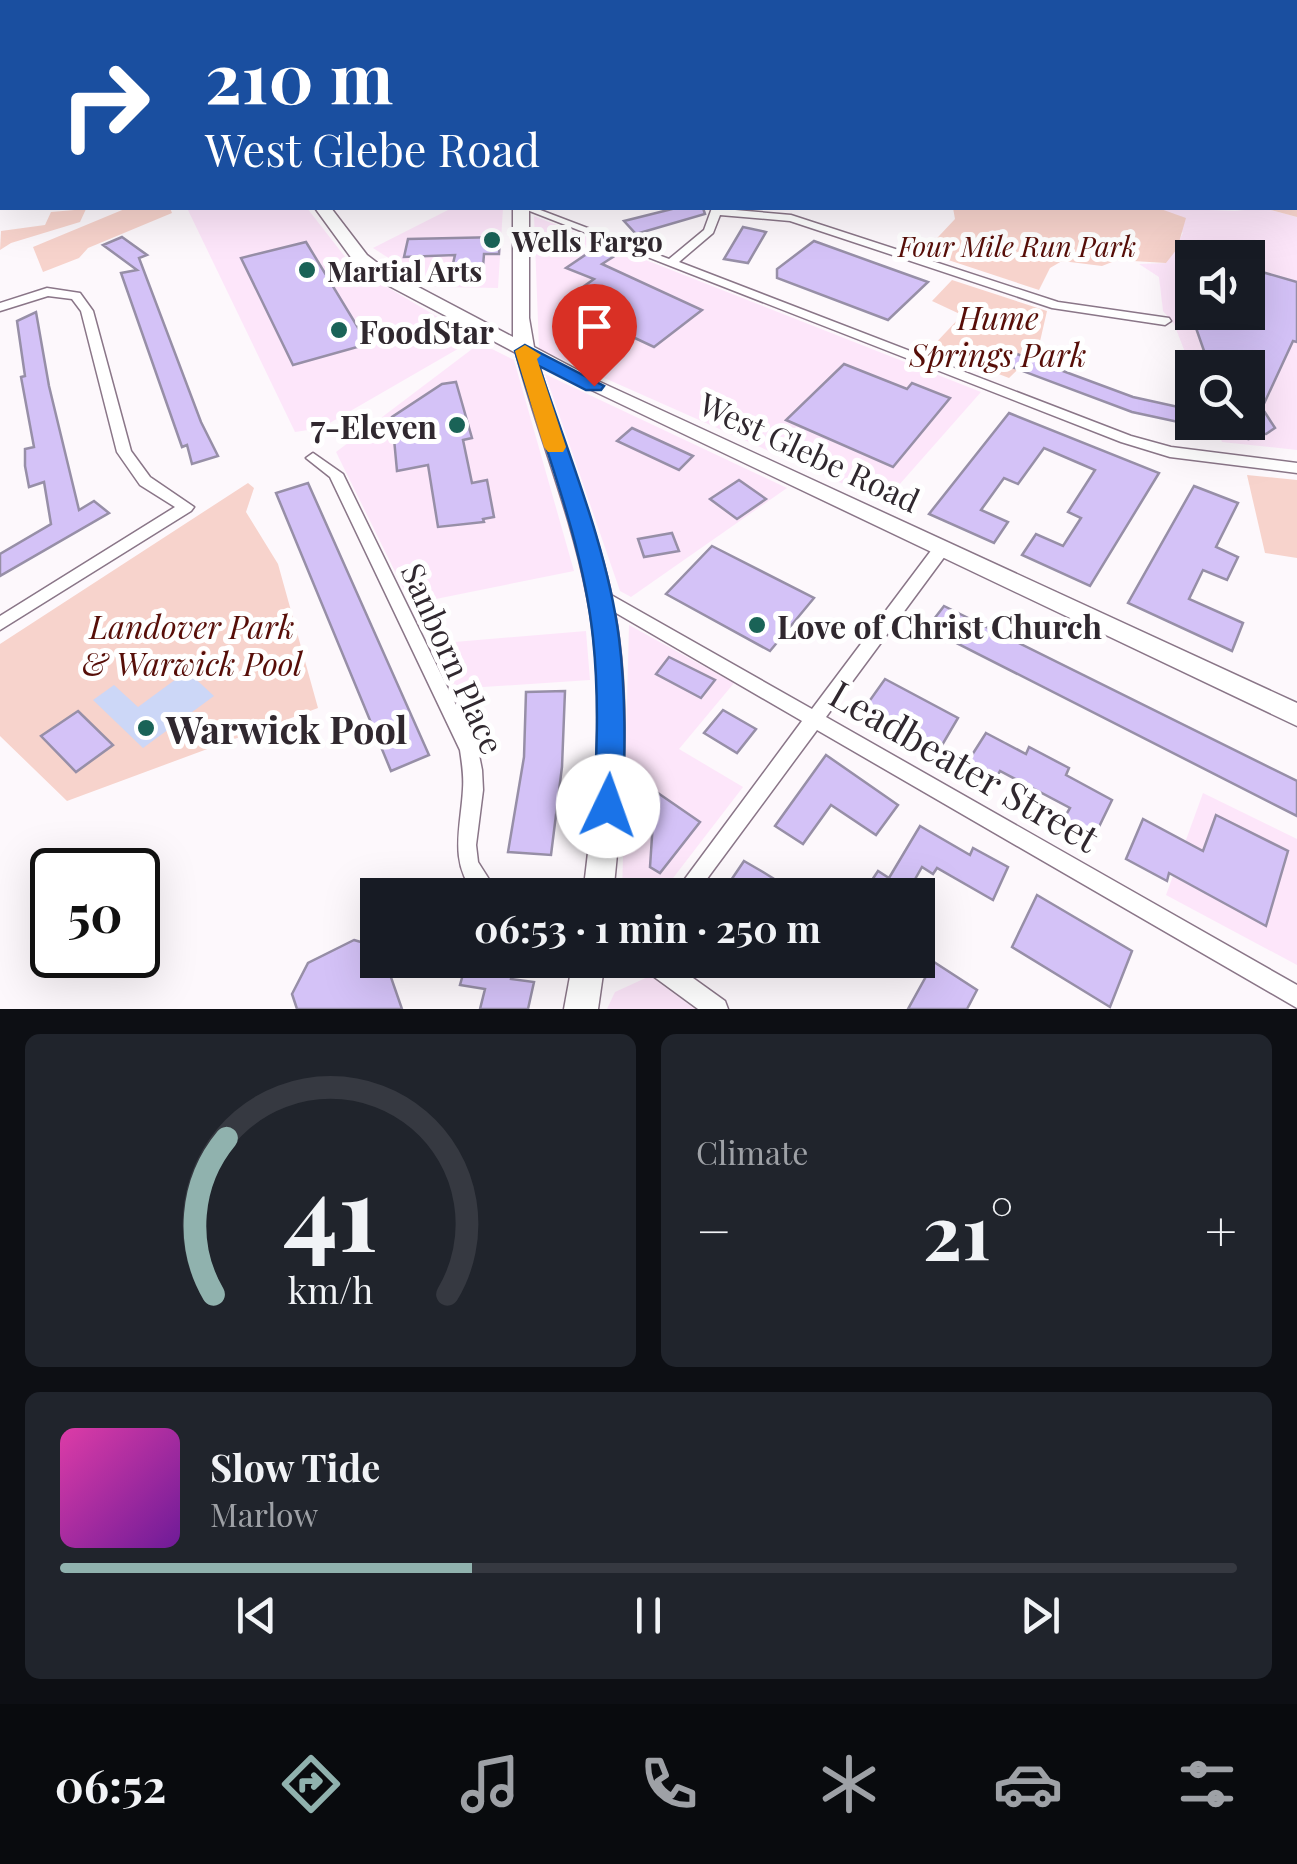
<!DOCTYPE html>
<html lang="en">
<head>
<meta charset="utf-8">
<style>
  :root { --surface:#171b24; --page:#20242c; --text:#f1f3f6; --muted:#9ea1a6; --line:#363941; --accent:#90b2ae }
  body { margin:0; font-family:"Playfair Display",serif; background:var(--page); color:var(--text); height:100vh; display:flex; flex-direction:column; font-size:38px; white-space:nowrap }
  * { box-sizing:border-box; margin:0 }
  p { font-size:32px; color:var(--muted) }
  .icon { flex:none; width:55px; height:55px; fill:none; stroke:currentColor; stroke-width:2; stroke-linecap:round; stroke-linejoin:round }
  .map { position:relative; height:1009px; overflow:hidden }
  .side { display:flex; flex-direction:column; gap:25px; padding:25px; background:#0d0f14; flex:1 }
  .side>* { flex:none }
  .hud { position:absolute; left:0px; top:0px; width:1298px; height:210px; box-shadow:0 10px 40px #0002; background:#1a4fa0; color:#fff; overflow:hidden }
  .buttons { position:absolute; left:1175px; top:240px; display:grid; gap:20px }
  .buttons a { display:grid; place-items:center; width:90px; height:90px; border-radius:0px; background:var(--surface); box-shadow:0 10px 40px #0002; font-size:50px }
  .speed { position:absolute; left:30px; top:848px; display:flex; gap:20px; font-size:50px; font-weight:700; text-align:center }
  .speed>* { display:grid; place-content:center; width:130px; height:130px; border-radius:50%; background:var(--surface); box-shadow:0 10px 40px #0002; line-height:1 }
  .speed .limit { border:5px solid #111; border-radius:15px; background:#fff; color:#111 }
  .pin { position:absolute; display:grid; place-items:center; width:85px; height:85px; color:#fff; margin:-102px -42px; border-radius:50% 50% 50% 0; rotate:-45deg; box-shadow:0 0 10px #0007 }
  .pin .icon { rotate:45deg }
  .me { position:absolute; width:110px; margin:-55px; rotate:3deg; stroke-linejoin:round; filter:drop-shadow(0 0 8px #0008) }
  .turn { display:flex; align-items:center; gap:35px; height:210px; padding:0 40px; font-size:45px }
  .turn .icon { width:130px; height:130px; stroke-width:2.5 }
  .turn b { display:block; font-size:70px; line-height:85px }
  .big { font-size:75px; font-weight:700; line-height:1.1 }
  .side .tile { flex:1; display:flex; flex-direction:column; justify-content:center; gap:15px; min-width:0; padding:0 35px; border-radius:15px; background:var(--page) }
  .side .dial { align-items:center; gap:0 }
  .dial svg { height:260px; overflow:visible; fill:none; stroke:var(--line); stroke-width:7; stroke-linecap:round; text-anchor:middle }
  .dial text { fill:var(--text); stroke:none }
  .song { display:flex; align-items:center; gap:30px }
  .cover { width:120px; height:120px; border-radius:15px; background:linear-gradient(135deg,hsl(320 70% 55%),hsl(280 70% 35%)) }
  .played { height:10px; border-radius:5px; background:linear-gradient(90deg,var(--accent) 35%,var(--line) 35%) }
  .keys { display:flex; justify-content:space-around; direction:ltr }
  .heat { display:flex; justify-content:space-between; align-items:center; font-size:55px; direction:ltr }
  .side .tiles { flex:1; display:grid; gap:25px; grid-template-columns:1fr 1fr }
  .tile:last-child { grid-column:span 2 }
  .trip { position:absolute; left:360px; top:878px; width:575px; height:100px; border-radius:0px; background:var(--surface); box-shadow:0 10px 40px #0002; font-weight:700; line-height:100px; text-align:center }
  .menu { display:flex; height:160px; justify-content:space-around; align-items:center; background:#090b0e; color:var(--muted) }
  .menu .icon { width:70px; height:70px }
  .menu .on { color:var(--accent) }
  .menu b { font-size:45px; color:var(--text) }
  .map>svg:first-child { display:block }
</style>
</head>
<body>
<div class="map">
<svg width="1297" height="1009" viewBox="0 0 1297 1009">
  <rect width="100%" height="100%" fill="#fdf8fc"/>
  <g fill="#fde6fa" fill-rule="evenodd">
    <polygon points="187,208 307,208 353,267 475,339 321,428 295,432"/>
    <polygon points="452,208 503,208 498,288 434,287 373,248"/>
    <path d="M1158,208L1235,211L1264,208L1297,217V450L1222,442L1214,423L1248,422V368L1192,370L1174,324L1163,311L1159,277L1139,264L1166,263L1183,233ZM1192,258H1248V312H1192Z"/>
    <polygon points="534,216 981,392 884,502 539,349"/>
    <polygon points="480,343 514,360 574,571 411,604 336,452"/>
    <polygon points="545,374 787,488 631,597 620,591"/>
    <polygon points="629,625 734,683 679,749 743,787 660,895 622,895"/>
    <polygon points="586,631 590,680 453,689 431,644"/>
    <polygon points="1203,793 1297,839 1297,965 1166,895"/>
    <polygon points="650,976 695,1009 607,1009 615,992"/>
  </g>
  <g fill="#f7d3cc">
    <polygon points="819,0 1297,0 1297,217 1264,208 1295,208 1295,2"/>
    <polygon points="127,208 170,208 172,213 88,248 79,258 43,272 33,247"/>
    <polygon points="953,208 1158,208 1186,218 1177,249 1166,263 1117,260 1102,266 1062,261 1050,268 1039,290 924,252 955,219"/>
    <polygon points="86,209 80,222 11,243 0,250 1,231 45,225 51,212"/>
    <polygon points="952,280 1047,311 1038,350 1009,378 931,348 962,315 932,301"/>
    <polygon points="1247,475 1297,480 1297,558 1265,553"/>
    <polygon points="248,483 254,488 246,512 278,564 318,708 67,801 0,736 0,644"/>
  </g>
  <polygon fill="#ccd7f7" points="187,671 214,696 143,748 93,700 114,685 138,707"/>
  <g fill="#d4c2f7" stroke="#978fa7" stroke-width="2.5">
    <polygon points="676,208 703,208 705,214 636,234 624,221"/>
    <polygon points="743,227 766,232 748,263 724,259"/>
    <polygon points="122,237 147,255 139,258 201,422 218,456 192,464 187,445 182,447 121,273 137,270 103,245"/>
    <polygon points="500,237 499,254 484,254 483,267 452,268 455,255 404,257 408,239"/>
    <polygon points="814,241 886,267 928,282 888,320 777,278 777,269"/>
    <polygon points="306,242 368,344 293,365 241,258"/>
    <polygon points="594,249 613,257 602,264 702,310 654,347 622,332 633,320 573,294 594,279 566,268"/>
    <polygon points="1248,268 1297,282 1297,342 1293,341 1262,408 1275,428 1266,434 1251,433 1248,440 1248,368 1210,368 1196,328 1204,312 1248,312"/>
    <polygon points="36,312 49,386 79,510 94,501 109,513 0,576 0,554 51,524 44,482 29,487 25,466 25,449 34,447 21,377 25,376 17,321"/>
    <polygon points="1009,351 1133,397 1192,410 1192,425 1132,412 1004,364"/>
    <polygon points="844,364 907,389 912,383 950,398 893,467 786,420"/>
    <polygon points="456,382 472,438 463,440 472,483 487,480 494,517 483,519 484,522 438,527 428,465 397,471 392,417 442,384"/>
    <polygon points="1009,413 1159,473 1090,586 1022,555 1036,534 1063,546 1081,518 1068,512 1095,470 1081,464 1044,448 1018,484 1004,478 981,510 1008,522 994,543 929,514"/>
    <polygon points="632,428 693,456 679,470 617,441"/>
    <polygon points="739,480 766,499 737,519 710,499"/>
    <polygon points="308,483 429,755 391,771 276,493"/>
    <polygon points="1194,486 1238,503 1216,547 1238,557 1227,580 1203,570 1189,599 1243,623 1232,651 1128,603"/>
    <polygon points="672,533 679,551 644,557 638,539"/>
    <polygon points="712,546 814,598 770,651 666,594"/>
    <polygon points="944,606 1297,781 1297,816 927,628"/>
    <polygon points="669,657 715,680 701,698 656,674"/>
    <polygon points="885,679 958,718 938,752 863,710"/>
    <polygon points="565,691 562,767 551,855 508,852 524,757 526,692"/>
    <polygon points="723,710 756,729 737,753 704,733"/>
    <polygon points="78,711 113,745 76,772 41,736"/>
    <polygon points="986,733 1026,754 1029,747 1069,768 1066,775 1112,800 1094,837 1063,820 1070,808 1000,771 994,782 965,766"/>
    <polygon points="826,755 898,805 876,835 831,805 803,844 775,826"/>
    <polygon points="655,791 700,822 660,873 650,867"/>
    <polygon points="1216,815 1288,851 1266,926 1169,873 1167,881 1126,859 1143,819 1203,851"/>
    <polygon points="920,826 970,855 973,848 1008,867 993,900 937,868 933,874 922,867 906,895 862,895 878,871 889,878"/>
    <polygon points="744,861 763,872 800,895 721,895"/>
    <polygon points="1037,895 1132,951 1110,1007 1012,947"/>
    <polygon points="354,940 378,947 378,960 385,960 402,1009 297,1009 292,994 308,963"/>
    <polygon points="467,960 492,960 491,963 514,966 511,979 534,982 528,1009 480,1009 485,989 460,985"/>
    <polygon points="934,962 977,990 967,1009 908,1009"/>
  </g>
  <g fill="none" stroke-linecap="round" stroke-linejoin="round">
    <defs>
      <g id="street">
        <polygon points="0,62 2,62 2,67 0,68"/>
        <polygon points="2,91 2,97 0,98 0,92"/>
        <polygon points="522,208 535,208 669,259 704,230 712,208 791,215 1058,302 1169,318 1171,321 1165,325 1052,308 790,221 720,215 713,233 679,262 1131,436 1171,447 1297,463 1297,473 1170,457 1121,442"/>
        <polygon points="47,288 80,293 93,311 131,451 150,477 194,507 191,511 0,630 0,616 175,507 140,485 117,452 81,311 72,299 48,296 0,311 0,303"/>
        <path d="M313,453L343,474L478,750L482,770L483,790L476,845L478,862L499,895H476C448,862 461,828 463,789C464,776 462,763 460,750L330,477L306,458Z"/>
        <polygon points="942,542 948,544 950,548 948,552 826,717 1297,985 1297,1008 817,730 695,895 673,895 802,721 592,599 590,595 592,591 604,591 812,709 936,544"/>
        <polygon points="639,960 668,960 725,1001 728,1009 698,1009 642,968"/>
      </g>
      <g id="secondary">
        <polygon points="86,0 100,0 102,2 88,2"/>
        <rect x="0" y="146" width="2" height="8"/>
        <path d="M315,208H331L367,255L388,271L513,337V208H529V318L534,347L600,382L1297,703V726L539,365C561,443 595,518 612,598C633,696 623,797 613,895H583C595,797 607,695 587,596C571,513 538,435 516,353L376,279L355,263Z"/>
        <polygon points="573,960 605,960 598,1009 564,1009"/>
      </g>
    </defs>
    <use href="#street" stroke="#8a7688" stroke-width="3"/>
    <use href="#secondary" stroke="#8a7688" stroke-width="3"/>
    <use href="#street" fill="#fff" fill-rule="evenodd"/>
    <use href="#secondary" fill="#fff" fill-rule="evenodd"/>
  </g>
  <path fill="#1a73e8" stroke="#114b97" stroke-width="2.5" d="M525,345L604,386L601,390H586L539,366C568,454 607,546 619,638C626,694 625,749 623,806L619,815L608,819L598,815L594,806C597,749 599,694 593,638C583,541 543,444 515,351Z"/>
  <polygon fill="#f59e0b" points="525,345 541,355 537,359 566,447 563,452 548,452 544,447 515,351"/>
  <g fill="#1a6357" stroke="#fff" stroke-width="4">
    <circle cx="492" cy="240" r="10"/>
    <circle cx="307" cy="270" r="10"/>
    <circle cx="339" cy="330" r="10"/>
    <circle cx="457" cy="425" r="10"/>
    <circle cx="757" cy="625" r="10"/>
    <circle cx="146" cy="728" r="10"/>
  </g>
  <g text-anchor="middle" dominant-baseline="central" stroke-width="10" stroke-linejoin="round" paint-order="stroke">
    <g font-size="28" font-weight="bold" fill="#30282f" stroke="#fff" text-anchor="start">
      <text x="512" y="240">Wells Fargo</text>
      <text x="327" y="270">Martial Arts</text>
    </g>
    <g font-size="28" font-style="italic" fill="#570e08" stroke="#fff">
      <text x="1017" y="245">Four Mile Run Park</text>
    </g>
    <g font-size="32" font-style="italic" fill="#570e08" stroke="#fff">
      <text x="998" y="316">Hume<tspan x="998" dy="37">Springs Park</tspan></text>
      <text x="192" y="625">Landover Park<tspan x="192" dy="37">&amp; Warwick Pool</tspan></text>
    </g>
    <g font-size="32" font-weight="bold" fill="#30282f" stroke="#fff" text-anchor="start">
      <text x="359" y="330">FoodStar</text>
      <text x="437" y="425" text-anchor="end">7-Eleven</text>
      <text x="777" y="625">Love of Christ Church</text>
    </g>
    <g font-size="32" fill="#30282f" stroke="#fff">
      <text transform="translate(810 451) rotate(25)">West Glebe Road</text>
      <text transform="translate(454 658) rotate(66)">Sanborn Place</text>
    </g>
    <g font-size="38" font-weight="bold" fill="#30282f" stroke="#fff" text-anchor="start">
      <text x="166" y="728">Warwick Pool</text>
    </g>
    <g font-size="38" fill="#30282f" stroke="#fff">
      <text transform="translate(965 765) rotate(30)">Leadbeater Street</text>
    </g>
  </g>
</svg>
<div class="buttons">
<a><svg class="icon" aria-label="sound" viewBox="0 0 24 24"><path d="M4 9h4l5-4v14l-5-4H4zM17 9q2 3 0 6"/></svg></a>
<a><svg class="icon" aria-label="search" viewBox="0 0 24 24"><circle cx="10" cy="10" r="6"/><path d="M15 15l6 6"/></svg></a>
</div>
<div class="speed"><div class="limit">50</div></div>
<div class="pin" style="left:594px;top:386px;background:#d93025"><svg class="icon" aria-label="arrive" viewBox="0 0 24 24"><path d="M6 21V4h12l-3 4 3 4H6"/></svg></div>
<svg class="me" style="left:608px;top:806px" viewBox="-20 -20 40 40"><circle r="19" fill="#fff"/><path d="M0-13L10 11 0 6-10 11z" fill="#1a73e8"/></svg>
<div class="trip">06:53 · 1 min · 250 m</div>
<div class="hud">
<div class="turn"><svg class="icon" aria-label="right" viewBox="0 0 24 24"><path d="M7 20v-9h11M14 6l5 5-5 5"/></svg><div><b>210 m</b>West Glebe Road</div></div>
</div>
</div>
<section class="side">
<div class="tiles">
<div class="tile dial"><svg viewBox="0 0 100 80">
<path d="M14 69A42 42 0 1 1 86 69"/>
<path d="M14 69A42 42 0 0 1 18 21" stroke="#90b2ae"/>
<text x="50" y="56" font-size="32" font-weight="700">41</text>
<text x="50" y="72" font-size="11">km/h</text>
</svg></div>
<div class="tile"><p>Climate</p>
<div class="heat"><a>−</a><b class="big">21°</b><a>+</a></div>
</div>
<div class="tile">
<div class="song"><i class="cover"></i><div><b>Slow Tide</b><p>Marlow</p></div></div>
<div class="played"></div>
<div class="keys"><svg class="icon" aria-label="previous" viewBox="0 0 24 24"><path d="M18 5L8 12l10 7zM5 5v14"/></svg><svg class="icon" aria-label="pause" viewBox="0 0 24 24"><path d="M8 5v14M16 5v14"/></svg><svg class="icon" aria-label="next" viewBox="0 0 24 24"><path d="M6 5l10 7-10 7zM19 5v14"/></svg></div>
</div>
</div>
</section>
<nav class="menu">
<b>06:52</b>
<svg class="icon on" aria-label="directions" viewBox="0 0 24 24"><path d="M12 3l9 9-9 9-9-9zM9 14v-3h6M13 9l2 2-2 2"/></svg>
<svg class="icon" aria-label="music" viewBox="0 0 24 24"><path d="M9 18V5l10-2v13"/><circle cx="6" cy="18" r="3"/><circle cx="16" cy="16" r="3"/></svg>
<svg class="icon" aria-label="phone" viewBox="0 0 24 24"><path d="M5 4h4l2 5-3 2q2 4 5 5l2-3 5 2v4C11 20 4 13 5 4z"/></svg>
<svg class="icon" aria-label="climate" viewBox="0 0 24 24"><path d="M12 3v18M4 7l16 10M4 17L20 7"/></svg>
<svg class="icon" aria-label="car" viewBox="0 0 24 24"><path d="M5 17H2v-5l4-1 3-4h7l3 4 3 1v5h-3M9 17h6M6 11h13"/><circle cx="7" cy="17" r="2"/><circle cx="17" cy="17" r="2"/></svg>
<svg class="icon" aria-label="filters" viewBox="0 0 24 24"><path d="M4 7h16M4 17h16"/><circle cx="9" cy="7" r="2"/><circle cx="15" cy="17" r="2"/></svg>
</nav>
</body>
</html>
